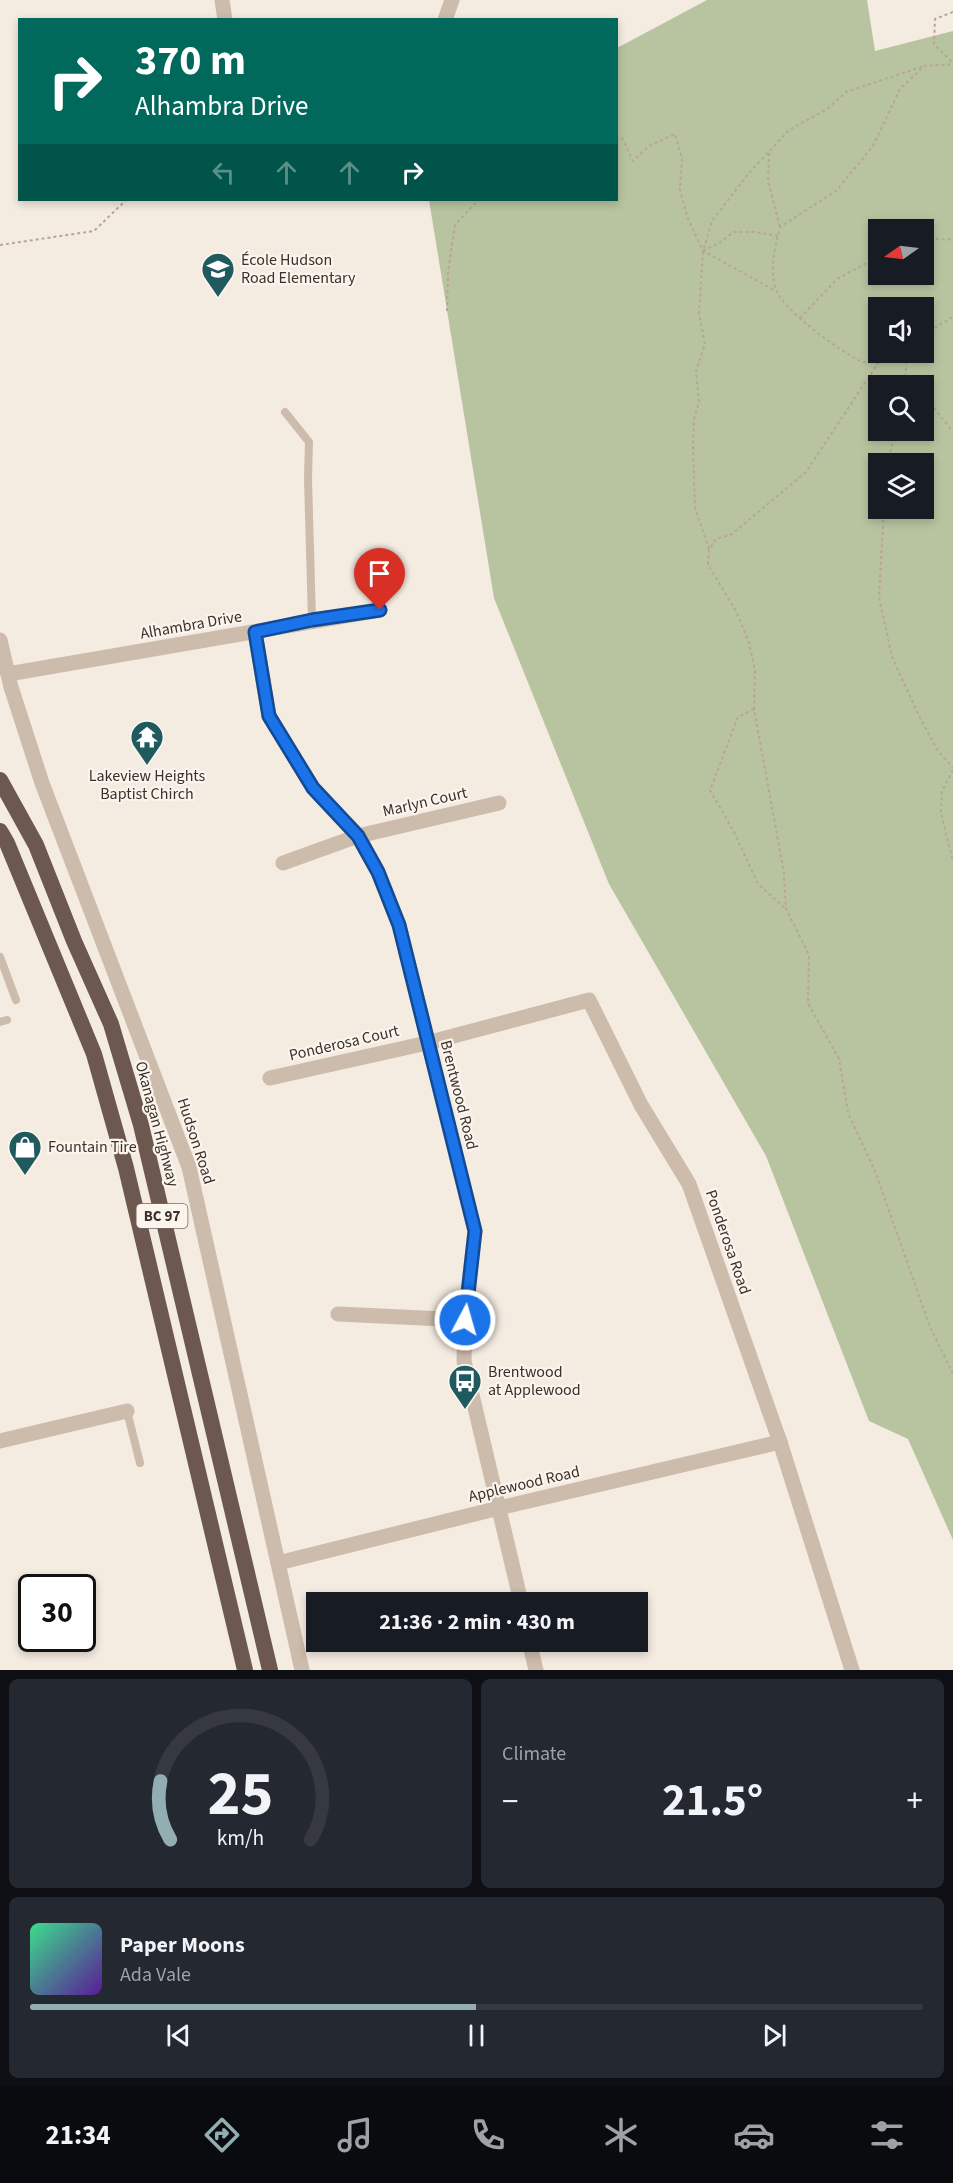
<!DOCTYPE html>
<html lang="en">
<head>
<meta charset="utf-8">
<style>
  :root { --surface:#171b24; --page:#242831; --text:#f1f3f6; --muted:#9ea1a6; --line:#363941; --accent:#92aeb2 }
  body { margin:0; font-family:"Source Sans 3",sans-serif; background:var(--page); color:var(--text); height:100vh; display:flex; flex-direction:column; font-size:22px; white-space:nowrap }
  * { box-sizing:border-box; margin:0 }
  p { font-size:20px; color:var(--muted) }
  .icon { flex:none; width:33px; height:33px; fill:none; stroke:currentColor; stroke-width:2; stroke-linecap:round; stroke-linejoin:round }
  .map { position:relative; height:1670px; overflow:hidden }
  .panel { display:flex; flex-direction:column; gap:9px; padding:9px; background:#0d0f14; flex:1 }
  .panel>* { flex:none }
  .hud { position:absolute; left:18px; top:18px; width:600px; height:183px; border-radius:0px; box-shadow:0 3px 9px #0003; background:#00695c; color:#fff; overflow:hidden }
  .needle { width:39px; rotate:256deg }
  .tools { position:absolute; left:868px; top:219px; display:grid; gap:12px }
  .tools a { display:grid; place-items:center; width:66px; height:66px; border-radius:0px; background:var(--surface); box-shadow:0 3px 9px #0003; font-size:30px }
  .speed { position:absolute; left:18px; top:1574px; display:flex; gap:12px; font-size:30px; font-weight:700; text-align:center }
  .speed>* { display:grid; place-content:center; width:78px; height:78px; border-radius:50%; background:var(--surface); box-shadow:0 3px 9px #0003; line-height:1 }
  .speed .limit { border:3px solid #111; border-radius:9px; background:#fff; color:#111 }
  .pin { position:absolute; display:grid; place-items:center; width:51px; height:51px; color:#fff; margin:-62px -26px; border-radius:50% 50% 50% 0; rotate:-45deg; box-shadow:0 0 6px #0007 }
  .pin .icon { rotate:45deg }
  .me { position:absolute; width:66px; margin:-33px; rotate:6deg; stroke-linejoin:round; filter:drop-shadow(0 0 4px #0008) }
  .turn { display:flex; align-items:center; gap:21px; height:126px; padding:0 18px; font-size:27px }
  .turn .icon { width:78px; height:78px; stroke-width:2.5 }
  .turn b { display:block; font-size:42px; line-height:51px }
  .lanes { display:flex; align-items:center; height:57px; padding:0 18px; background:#0003; justify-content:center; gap:30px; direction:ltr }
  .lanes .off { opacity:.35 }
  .big { font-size:45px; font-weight:700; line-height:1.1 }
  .panel .widget { flex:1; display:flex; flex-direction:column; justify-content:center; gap:9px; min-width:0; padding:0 21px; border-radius:9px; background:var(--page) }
  .panel .dial { align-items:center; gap:0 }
  .dial svg { height:156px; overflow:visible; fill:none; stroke:var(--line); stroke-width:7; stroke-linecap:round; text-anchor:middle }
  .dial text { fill:var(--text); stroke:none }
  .song { display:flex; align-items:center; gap:18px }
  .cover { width:72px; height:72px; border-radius:9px; background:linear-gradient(135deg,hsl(150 70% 55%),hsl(270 70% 35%)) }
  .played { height:6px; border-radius:3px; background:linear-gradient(90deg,var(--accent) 50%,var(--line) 50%) }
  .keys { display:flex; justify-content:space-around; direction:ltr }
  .heat { display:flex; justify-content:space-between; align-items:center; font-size:33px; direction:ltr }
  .panel .tiles { flex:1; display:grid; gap:9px; grid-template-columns:1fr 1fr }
  .widget:last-child { grid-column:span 2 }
  .trip { position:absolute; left:306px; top:1592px; width:342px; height:60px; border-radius:0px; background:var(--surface); box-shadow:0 3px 9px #0003; font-weight:700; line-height:60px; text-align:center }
  .tabs { display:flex; height:96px; justify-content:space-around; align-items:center; background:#090b0e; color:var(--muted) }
  .tabs .icon { width:42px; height:42px }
  .tabs .current { color:var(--accent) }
  .tabs b { font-size:27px; color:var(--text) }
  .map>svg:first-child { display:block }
</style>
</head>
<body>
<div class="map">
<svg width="953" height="1670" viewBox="0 0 953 1670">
  <rect width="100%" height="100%" fill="#f4ebe1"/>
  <path fill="#b8c4a0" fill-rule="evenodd" d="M707,0H867L875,51L953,31V1540L908,1439L869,1421L766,1156L609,884L494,598L429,200H616L617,48ZM879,230H924V274H879ZM879,308H924V352H879ZM879,386H924V430H879ZM879,464H924V508H879Z"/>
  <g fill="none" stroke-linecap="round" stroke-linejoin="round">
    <g stroke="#b9a596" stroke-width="2" stroke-dasharray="3 3" stroke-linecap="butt">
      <polyline points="953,12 935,19 934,44 953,63"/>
      <polyline points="616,140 622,138 633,161 649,146 675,134 682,159 680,190 688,219 703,251 776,291"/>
      <polyline points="769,153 768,181 780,227"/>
      <polyline points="924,237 947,240 953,238"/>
      <polyline points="0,245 94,231 126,200"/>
      <polyline points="703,251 719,243 734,232 754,232 778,236"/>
      <polyline points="447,311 448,272 455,225 477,201 482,200"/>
      <polyline points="800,318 837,279 879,256"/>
      <polyline points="924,334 953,317"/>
      <polyline points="894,352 878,363 806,472 732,534 716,539 709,550 708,565 736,611 749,642 755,671 754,709 784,873 786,909 809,955 808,1003 839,1059 848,1113 875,1171 930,1327 953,1374"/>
      <polyline points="901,352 907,359 904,386"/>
      <path d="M878,363C872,362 865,363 860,361C840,351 784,311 776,290C769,270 775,247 780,227L836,191L873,146L900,89L924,66L953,64"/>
      <polyline points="870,375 872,393 879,404"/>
      <polyline points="924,402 931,404 953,432"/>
      <polyline points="888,464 895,430"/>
      <polyline points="884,508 879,597 892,657 920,718 938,751 953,768"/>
      <polyline points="709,549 695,508 693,447 694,419 699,402 696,371 705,344 699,313 703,251 712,221 749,173 789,130 827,109 846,92 924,66"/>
      <polyline points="754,709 738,717 710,790 734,832 758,884 786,909"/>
      <polyline points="953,770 942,791 941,813 953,862"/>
    </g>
    <g stroke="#cdbbac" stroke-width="8">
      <polyline points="285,412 309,442 308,479 312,620"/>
      <polyline points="0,957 16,1000"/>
      <polyline points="0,1022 7,1020"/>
      <polyline points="127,1411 140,1463"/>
    </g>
    <g stroke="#cdbbac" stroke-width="15">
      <polyline points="222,0 225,20"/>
      <polyline points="445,20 452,0"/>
      <polyline points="255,632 269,716 313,788 358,836 378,872 399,925 475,1231 465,1320 464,1361 521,1602"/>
      <polyline points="0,640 11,687 42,783 189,1167 302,1670"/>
      <polyline points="8,674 380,610"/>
      <polyline points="283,863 358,836 499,803"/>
      <polyline points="270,1078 427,1043 589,1000 641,1105 689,1184 780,1442 852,1670"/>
      <polyline points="338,1314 465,1320"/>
      <polyline points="0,1441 127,1411"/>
      <polyline points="278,1563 499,1508 780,1442"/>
      <polyline points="529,1641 536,1670"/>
    </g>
    <g stroke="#6c584f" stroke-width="16">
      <polyline points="0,780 36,845 74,941 111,1024 141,1125 270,1670"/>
      <polyline points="0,831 7,843 94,1054 126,1168 245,1670"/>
    </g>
  </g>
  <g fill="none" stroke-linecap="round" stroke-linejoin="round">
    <defs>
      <polyline id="route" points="380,610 312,620 255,632 269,716 313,788 358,836 378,872 399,925 475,1231 465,1320"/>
    </defs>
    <use href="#route" stroke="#114b97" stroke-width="15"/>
    <use href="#route" stroke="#1a73e8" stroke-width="10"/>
  </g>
  <defs>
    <symbol id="school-pin" viewBox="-11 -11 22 30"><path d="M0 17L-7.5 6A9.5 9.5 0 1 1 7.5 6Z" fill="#1f5a5e" stroke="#fbf5ee"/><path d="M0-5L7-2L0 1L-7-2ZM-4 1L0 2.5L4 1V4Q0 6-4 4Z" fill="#fff"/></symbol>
    <symbol id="temple-pin" viewBox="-11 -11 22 30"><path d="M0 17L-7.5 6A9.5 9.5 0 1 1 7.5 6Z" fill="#1f5a5e" stroke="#fbf5ee"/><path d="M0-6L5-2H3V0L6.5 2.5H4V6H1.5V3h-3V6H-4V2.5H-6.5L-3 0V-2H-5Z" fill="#fff"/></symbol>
    <symbol id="shop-pin" viewBox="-11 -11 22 30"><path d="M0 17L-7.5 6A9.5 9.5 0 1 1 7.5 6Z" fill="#1f5a5e" stroke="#fbf5ee"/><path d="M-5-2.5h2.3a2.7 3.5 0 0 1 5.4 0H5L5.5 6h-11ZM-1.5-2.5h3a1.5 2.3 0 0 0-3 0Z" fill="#fff"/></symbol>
    <symbol id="bus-pin" viewBox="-11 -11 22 30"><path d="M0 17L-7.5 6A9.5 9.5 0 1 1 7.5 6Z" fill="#1f5a5e" stroke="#fbf5ee"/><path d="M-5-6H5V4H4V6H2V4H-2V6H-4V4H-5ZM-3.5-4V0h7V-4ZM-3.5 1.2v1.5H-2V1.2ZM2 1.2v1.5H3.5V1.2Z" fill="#fff"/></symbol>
  </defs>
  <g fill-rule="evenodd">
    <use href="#school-pin" x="199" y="250" width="38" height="52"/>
    <use href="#temple-pin" x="128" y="718" width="38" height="52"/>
    <use href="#shop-pin" x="6" y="1128" width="38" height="52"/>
    <use href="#bus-pin" x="446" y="1362" width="38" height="52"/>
  </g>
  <g text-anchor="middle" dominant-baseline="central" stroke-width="4.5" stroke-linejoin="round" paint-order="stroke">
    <rect fill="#fbf5ee" stroke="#756b66" stroke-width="1.5" x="136.5" y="1204" width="51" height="24" rx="4.5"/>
    <g font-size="15" font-weight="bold" fill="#3b302b">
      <text x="162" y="1216">BC 97</text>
    </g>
    <g font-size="16" fill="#3b302b" stroke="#fbf5ee" text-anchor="start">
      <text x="241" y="260">École Hudson<tspan x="241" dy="18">Road Elementary</tspan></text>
      <text x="147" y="776" text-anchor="middle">Lakeview Heights<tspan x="147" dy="18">Baptist Chirch</tspan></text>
      <text x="48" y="1147">Fountain Tire</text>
      <text x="488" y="1372">Brentwood<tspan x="488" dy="18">at Applewood</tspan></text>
    </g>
    <g font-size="16" fill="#3b302b" stroke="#fbf5ee">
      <text transform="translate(191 625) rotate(-10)">Alhambra Drive</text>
      <text transform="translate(425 802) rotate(-13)">Marlyn Court</text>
      <text transform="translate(344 1043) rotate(-13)">Ponderosa Court</text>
      <text transform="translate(459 1095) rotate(76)">Brentwood Road</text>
      <text transform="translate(157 1124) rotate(75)">Okanagan Highway</text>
      <text transform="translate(196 1141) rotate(72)">Hudson Road</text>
      <text transform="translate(728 1242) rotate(71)">Ponderosa Road</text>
      <text transform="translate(524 1484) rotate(-13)">Applewood Road</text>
    </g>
  </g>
</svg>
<div class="tools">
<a><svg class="needle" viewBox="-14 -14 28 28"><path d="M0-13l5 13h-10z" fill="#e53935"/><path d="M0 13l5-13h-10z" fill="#9ea1a6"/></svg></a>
<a><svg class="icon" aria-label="sound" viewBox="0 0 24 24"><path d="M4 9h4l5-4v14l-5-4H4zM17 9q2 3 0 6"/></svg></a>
<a><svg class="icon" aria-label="search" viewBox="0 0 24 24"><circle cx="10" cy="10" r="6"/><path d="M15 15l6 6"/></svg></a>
<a><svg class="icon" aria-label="layers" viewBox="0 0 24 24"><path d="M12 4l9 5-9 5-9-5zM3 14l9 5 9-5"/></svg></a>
</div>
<div class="speed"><div class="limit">30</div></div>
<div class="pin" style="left:380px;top:610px;background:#d93025"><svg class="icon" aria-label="arrive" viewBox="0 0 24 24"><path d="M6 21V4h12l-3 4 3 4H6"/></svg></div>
<svg class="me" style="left:465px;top:1320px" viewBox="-20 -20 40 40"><circle r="17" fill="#1a73e8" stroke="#fff" stroke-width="3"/><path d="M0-11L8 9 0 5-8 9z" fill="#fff"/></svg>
<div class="trip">21:36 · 2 min · 430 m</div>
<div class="hud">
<div class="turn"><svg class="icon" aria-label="right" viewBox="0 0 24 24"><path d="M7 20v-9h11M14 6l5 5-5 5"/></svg><div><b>370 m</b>Alhambra Drive</div></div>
<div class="lanes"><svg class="icon off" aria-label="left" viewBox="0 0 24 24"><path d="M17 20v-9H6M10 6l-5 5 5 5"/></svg><svg class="icon off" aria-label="ahead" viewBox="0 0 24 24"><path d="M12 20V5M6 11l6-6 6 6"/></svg><svg class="icon off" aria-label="ahead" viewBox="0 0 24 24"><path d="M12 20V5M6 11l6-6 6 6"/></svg><svg class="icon" aria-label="right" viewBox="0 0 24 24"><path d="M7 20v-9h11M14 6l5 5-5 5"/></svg></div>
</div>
</div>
<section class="panel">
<div class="tiles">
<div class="widget dial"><svg viewBox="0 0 100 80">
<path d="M14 69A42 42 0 1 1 86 69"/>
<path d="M14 69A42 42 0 0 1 9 39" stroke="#92aeb2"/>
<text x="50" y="56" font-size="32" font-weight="700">25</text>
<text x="50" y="72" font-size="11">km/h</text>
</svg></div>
<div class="widget"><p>Climate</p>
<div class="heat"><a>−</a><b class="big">21.5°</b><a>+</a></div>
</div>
<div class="widget">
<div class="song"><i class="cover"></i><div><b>Paper Moons</b><p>Ada Vale</p></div></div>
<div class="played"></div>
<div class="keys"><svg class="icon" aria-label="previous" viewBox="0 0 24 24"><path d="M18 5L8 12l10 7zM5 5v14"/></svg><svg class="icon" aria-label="pause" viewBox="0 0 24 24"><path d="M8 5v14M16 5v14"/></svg><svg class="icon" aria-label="next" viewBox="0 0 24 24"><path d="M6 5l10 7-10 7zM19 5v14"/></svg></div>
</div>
</div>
</section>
<nav class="tabs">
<b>21:34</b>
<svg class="icon current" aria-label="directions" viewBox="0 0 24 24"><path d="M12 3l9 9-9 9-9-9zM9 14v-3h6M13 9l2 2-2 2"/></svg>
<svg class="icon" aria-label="music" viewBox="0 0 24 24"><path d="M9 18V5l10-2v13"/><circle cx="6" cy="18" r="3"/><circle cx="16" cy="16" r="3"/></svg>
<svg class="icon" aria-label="phone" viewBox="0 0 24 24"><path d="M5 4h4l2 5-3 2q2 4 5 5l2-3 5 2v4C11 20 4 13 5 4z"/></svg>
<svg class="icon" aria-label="climate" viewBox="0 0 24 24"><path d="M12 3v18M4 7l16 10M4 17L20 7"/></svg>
<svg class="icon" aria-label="car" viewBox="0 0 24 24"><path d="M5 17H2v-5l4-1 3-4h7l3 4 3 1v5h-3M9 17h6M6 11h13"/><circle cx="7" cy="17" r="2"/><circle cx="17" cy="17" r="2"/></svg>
<svg class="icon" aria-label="filters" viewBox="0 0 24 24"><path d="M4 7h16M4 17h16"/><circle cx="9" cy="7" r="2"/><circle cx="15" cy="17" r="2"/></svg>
</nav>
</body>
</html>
